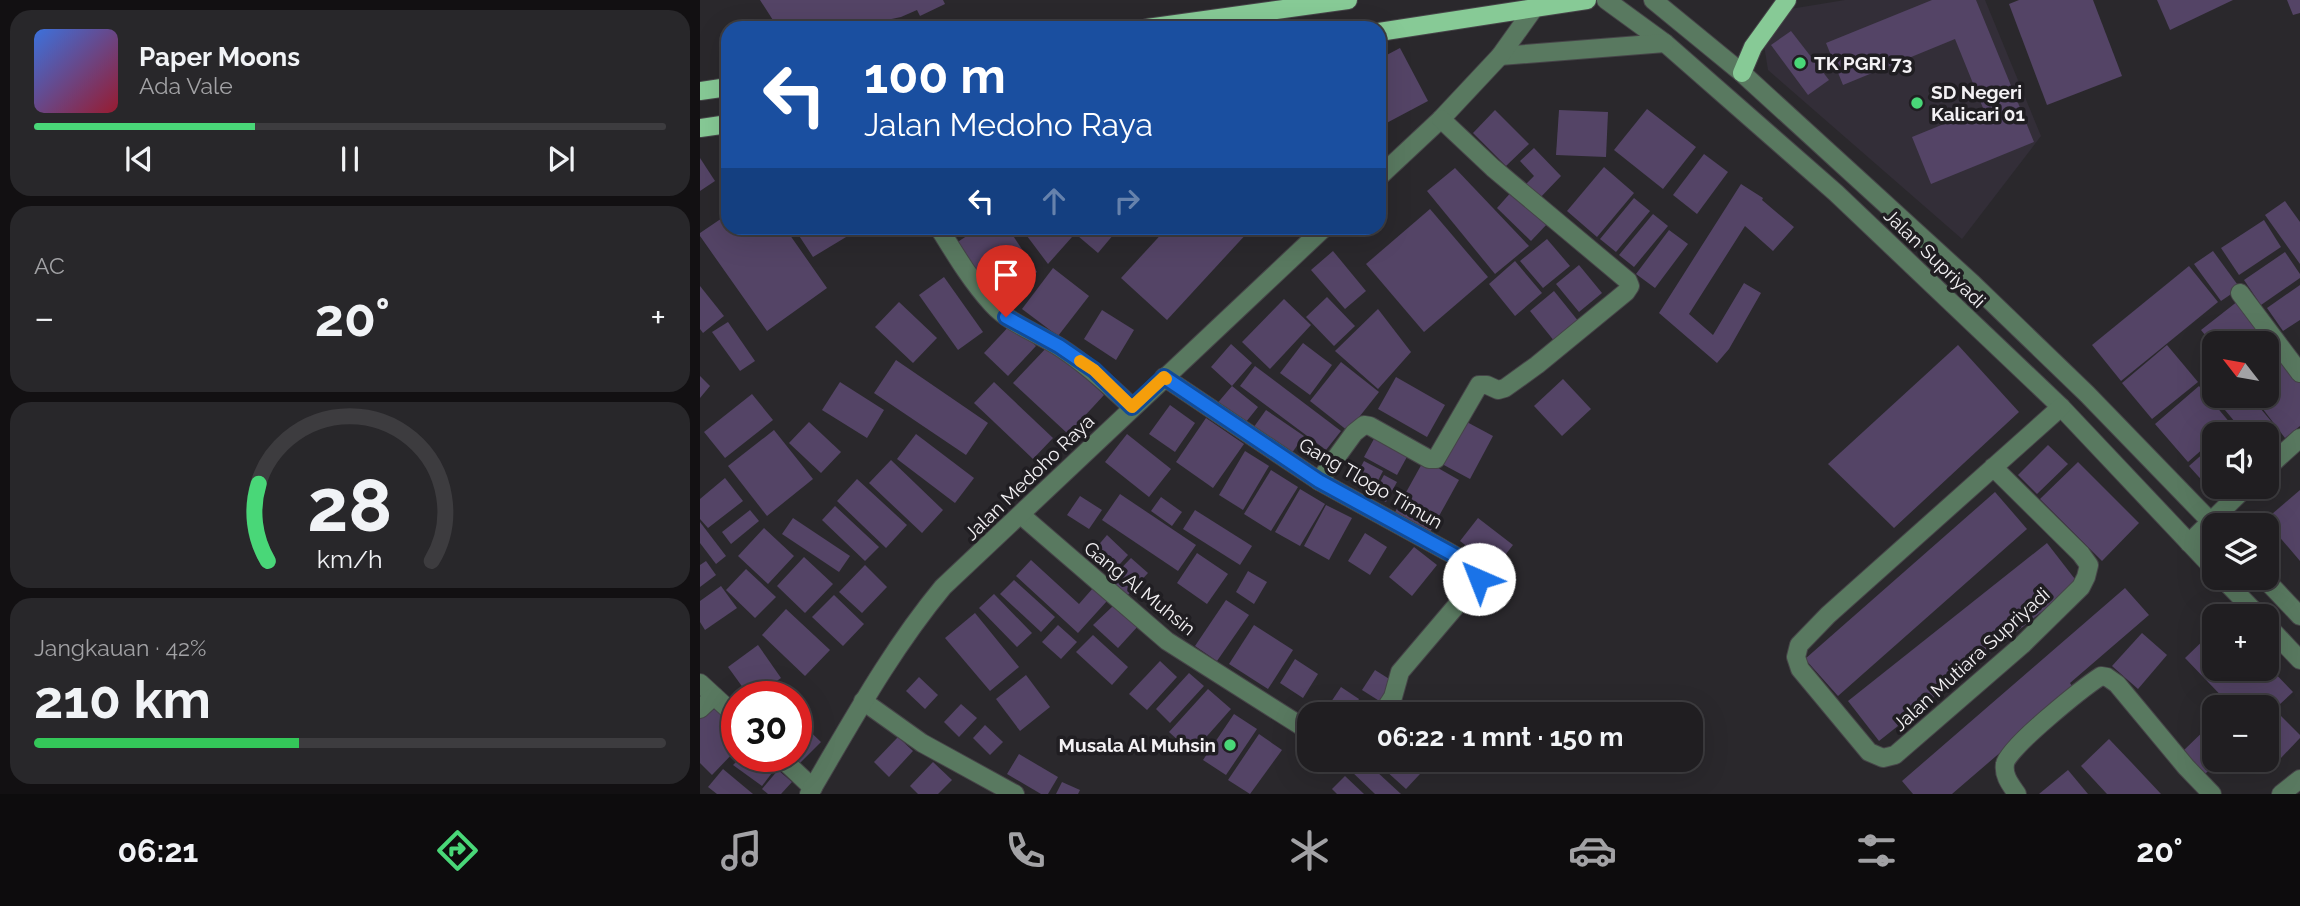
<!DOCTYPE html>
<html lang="id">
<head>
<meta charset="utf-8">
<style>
  :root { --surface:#201e21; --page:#28272a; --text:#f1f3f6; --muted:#a2a2a5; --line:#3d3c3f; --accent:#49d778 }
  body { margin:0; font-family:Raleway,sans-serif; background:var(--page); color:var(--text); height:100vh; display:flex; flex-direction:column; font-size:26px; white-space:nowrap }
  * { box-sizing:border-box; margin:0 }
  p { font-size:23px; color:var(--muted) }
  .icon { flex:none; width:38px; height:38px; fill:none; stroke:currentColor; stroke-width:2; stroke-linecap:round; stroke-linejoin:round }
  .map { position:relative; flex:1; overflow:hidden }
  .drawer { display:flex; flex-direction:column; gap:10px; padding:10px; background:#121012; width:700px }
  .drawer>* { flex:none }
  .guide { position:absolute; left:21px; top:21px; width:665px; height:214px; border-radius:21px; box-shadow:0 7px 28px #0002,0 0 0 2px var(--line); background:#1a4fa0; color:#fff; overflow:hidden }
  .needle { width:46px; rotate:301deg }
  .buttons { position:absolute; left:1502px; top:331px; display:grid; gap:14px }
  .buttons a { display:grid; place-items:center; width:77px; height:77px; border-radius:14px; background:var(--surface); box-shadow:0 7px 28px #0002,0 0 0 2px var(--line); font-size:35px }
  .speed { position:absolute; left:21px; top:681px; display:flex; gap:14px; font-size:35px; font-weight:700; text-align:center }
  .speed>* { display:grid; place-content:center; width:91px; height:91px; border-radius:50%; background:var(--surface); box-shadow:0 7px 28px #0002,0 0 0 2px var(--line); line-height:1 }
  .speed .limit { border:10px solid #d22; background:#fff; color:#111 }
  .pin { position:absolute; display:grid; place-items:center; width:60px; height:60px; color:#fff; margin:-72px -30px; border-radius:50% 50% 50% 0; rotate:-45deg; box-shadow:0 0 7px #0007 }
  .pin .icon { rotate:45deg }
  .me { position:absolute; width:77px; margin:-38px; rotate:316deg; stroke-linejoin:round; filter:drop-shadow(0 0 5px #0008) }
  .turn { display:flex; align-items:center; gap:24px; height:147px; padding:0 28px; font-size:32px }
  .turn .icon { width:91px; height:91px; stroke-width:2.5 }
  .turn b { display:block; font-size:49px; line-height:60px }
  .lanes { display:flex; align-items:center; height:66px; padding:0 28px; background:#0003; justify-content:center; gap:35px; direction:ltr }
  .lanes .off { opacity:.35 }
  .big { font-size:52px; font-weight:700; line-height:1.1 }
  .drawer .widget { flex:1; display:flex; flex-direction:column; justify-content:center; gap:10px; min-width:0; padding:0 24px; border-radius:21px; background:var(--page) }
  .drawer .dial { align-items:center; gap:0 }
  .dial svg { height:182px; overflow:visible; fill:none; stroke:var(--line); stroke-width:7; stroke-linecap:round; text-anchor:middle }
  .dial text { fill:var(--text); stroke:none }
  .song { display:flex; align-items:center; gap:21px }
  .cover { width:84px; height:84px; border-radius:10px; background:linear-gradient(135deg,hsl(220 70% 55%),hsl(350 70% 35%)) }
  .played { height:7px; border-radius:4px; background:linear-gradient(90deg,var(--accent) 35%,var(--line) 35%) }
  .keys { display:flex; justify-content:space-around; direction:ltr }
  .heat { display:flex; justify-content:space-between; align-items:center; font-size:38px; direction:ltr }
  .charge { height:10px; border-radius:5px; background:linear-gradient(90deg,#34c759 42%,var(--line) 0) }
  .trip { position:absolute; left:597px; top:702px; width:406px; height:70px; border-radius:21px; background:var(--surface); box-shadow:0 7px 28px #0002,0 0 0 2px var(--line); font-weight:700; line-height:70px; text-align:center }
  .menu { display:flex; height:112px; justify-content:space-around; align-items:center; background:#0d0c0d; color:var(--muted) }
  .menu .icon { width:49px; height:49px }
  .menu .on { color:var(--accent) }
  .menu b { font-size:32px; color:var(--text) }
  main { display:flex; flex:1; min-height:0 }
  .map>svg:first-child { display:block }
</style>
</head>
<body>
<main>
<section class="drawer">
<div class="widget">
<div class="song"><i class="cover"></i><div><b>Paper Moons</b><p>Ada Vale</p></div></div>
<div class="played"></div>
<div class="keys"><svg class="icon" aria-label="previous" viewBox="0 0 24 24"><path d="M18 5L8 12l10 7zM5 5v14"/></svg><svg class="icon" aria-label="pause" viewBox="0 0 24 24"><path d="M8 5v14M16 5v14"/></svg><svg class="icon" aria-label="next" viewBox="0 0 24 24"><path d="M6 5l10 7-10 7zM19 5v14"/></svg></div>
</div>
<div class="widget"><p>AC</p>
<div class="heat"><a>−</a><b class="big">20°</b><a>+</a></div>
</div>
<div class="widget dial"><svg viewBox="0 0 100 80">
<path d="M14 69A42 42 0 1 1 86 69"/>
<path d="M14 69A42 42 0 0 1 10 35" stroke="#49d778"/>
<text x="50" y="56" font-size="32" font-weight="700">28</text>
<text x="50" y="72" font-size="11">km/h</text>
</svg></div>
<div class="widget"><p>Jangkauan · 42%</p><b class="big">210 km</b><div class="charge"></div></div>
</section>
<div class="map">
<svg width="1600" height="794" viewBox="0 0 1600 794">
  <rect width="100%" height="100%" fill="#2a282c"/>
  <polygon fill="#332e38" points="1145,0 1285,0 1341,136 1262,239 1068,70 1063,39 1084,10"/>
  <g fill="#544466">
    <polygon points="60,0 243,0 245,4 220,16 217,10 201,17 149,28 78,28"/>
    <polygon points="1232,0 1276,0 1334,142 1231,184 1212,137 1283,108 1255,39 1143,85 1126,43"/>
    <polygon points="1319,0 1393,0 1422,76 1347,105 1309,4"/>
    <polygon points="1457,0 1533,0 1470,30"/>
    <polygon points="1587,0 1600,0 1600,13 1593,15"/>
    <polygon points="1091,31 1129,80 1108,95 1071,45"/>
    <polygon points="700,48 728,101 679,127 679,59"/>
    <polygon points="947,109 996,147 963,189 914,150"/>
    <polygon points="795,110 829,144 806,166 773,133"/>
    <polygon points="859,110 908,112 906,157 856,155"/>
    <polygon points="834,148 861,176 838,200 824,186 834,176 820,161"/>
    <polygon points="1004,154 1028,172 997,214 973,195"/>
    <polygon points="0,158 15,181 0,191"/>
    <polygon points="904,167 934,193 897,237 867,211"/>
    <polygon points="755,168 829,246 795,274 727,191"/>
    <polygon points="1041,184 1063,198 1062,200 1094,227 1073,251 1045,226 989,314 1013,335 1044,283 1061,293 1029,349 1017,363 959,313"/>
    <polygon points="813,190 848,223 831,241 797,208"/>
    <polygon points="934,198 950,211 916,252 900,239"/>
    <polygon points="1585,201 1600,222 1600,264 1565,215"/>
    <polygon points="730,209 788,277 724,332 666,264"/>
    <polygon points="28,214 28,228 85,228 127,288 67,331 0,236 0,233"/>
    <polygon points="953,214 968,226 934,267 919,255"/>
    <polygon points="1564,220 1581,247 1539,275 1521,248"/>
    <polygon points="94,228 132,228 138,236 134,228 161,228 113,257"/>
    <polygon points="279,228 308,228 337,272 294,301 256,243"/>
    <polygon points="321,228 380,228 348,264"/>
    <polygon points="385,228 419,228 398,253 378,236"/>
    <polygon points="467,228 545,228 549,231 467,320 421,278"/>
    <polygon points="969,230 988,244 955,288 936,274"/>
    <polygon points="847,239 870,266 843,288 820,261"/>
    <polygon points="633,251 666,291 645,309 611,270"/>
    <polygon points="1513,251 1540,288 1521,301 1494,264"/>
    <polygon points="1585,252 1600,274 1600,278 1561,305 1544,280"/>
    <polygon points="815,261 842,293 815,316 789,284"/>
    <polygon points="879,265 902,293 879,312 856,284"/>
    <polygon points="1489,266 1518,302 1421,381 1392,345"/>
    <polygon points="353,268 389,296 358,336 322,309"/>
    <polygon points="244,277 283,332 258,350 219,295"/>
    <polygon points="1600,285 1600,320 1583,331 1567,308"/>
    <polygon points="0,286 24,316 3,333 0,329"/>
    <polygon points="854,291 879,322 855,342 830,311"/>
    <polygon points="627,297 655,326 634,346 606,317"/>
    <polygon points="584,299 611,325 570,369 542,342"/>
    <polygon points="1538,301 1600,380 1600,426 1585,438 1553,396 1566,396 1566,343 1514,343 1514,346 1501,330"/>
    <polygon points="199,302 237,338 213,363 175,327"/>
    <polygon points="678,309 711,352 678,389 635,351"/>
    <polygon points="402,310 434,330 416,360 384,339"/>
    <polygon points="28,322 55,361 40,371 12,332"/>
    <polygon points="312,323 336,346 308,376 284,353"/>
    <polygon points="603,343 632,365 610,395 580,373"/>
    <polygon points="350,344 404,395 368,434 313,383"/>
    <polygon points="531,344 552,363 532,386 558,407 542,427 515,406 532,386 511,367"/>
    <polygon points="1258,345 1319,412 1194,528 1128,464"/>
    <polygon points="1467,345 1498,382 1452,419 1422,383"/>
    <polygon points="196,360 288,423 266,455 174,393"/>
    <polygon points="641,362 679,392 648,431 610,401"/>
    <polygon points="555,366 641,431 626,450 540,386"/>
    <polygon points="1514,369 1514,396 1550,396 1576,427 1568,434 1545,434 1500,380"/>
    <polygon points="0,376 10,386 0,398"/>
    <polygon points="696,377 745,405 727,437 678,409"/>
    <polygon points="863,379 891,409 862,436 834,406"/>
    <polygon points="140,382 184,410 167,438 122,410"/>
    <polygon points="294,382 353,438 333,459 274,403"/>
    <polygon points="1499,386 1531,424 1520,434 1514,434 1514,439 1488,462 1455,424"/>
    <polygon points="52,394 73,420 25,458 4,432"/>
    <polygon points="470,405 495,423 475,452 449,434"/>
    <polygon points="566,410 604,436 589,457 551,431"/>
    <polygon points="506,418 544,444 513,488 476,462"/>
    <polygon points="765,421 793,436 770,479 742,464"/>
    <polygon points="109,422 141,452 121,473 89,443"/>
    <polygon points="74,430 113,479 67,516 28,466"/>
    <polygon points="216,434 274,478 255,503 197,459"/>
    <polygon points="427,434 471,469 449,497 405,462"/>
    <polygon points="675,437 708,455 697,475 664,457"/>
    <polygon points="1514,444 1514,480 1507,486 1489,466"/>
    <polygon points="1348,445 1368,464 1337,494 1318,475"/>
    <polygon points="545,451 569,466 543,510 519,495"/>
    <polygon points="191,460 243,510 222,533 169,483"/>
    <polygon points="724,460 759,480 729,534 694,514"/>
    <polygon points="664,461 683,471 671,494 652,483"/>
    <polygon points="1378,462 1439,523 1402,561 1340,499"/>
    <polygon points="571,470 598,487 571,531 544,514"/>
    <polygon points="684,475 697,482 686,502 673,495"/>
    <polygon points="25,478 43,501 8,528 0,519 0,499"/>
    <polygon points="157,479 207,525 186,548 137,501"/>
    <polygon points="600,489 625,504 600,546 575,532"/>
    <polygon points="1600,490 1600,561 1565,520"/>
    <polygon points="1295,492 1327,529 1138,696 1105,659"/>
    <polygon points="420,494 496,545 478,571 402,520"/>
    <polygon points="380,496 402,510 389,529 367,515"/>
    <polygon points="461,497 482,512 472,526 451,511"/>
    <polygon points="626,505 652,518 629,560 604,546"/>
    <polygon points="135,506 179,547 165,561 122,520"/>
    <polygon points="50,510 59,521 31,544 22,532"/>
    <polygon points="495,510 552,546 540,565 483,529"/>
    <polygon points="93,518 150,556 139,572 82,534"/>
    <polygon points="778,518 813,545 795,568 760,541"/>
    <polygon points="0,522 26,556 16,564 0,543"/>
    <polygon points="64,528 94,556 68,584 38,556"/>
    <polygon points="665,533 687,547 670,575 648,561"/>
    <polygon points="407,535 428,555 411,574 390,555"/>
    <polygon points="1347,543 1378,583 1179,741 1148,701"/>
    <polygon points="714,547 737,565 712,596 689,577"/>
    <polygon points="497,553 528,574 507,604 477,583"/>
    <polygon points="104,557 133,584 105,613 77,586"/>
    <polygon points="431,558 448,573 426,597 409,581"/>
    <polygon points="331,560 379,604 393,588 407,601 378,633 316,576"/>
    <polygon points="6,561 16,575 0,587 0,565"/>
    <polygon points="165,565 187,587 162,613 139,592"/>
    <polygon points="46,569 76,597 55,618 26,590"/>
    <polygon points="548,571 567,582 554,604 536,592"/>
    <polygon points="314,580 355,617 341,632 300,594"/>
    <polygon points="21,586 37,608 5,630 0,622 0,601"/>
    <polygon points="1425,588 1449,615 1370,683 1374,689 1252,794 1213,794 1202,781"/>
    <polygon points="294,594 332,633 317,647 279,608"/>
    <polygon points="134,595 164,624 143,646 112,617"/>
    <polygon points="526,600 549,615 517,661 495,646"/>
    <polygon points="413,606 439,625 418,648 393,625"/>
    <polygon points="86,609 130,650 105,676 62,635"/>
    <polygon points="275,613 319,667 290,691 245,638"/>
    <polygon points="358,625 377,642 361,659 342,642"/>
    <polygon points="554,625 593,650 568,689 529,664"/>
    <polygon points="1514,630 1514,668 1566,668 1566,664 1593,692 1566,717 1566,707 1532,707 1485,658"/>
    <polygon points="1442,633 1467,655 1438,689 1412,666"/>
    <polygon points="393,635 428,667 412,685 376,652"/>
    <polygon points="58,645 81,678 55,696 49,696 28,667"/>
    <polygon points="595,659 618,674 603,698 580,683"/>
    <polygon points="460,661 477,677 447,710 429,694"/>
    <polygon points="675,670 694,682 681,702 662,690"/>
    <polygon points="489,673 504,686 470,723 456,709"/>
    <polygon points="326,675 350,707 320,731 296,699"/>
    <polygon points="219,677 238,695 225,709 206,691"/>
    <polygon points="641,687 659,699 650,714 623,714"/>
    <polygon points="508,689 531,709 492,753 469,732"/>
    <polygon points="663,700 681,710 679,714 656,714"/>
    <polygon points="10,703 37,728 37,749 12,775 0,763 0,713"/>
    <polygon points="261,704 277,718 259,737 244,722"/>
    <polygon points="534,714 557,729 526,775 503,760"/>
    <polygon points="1580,715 1600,735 1600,738 1580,759 1566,744 1566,729"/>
    <polygon points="96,718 121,742 96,767 85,756 96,756"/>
    <polygon points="1514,721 1514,760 1519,760 1505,774 1483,751"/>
    <polygon points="285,725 303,742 290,755 273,738"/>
    <polygon points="559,734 582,750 550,794 528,780"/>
    <polygon points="198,737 213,751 189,777 174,762"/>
    <polygon points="1409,739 1431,762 1461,794 1407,794 1381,766"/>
    <polygon points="319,754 358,777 348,794 341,794 307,774"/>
    <polygon points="42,756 66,756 78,765 62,786 33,765"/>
    <polygon points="658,760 664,760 701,794 675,794 649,769"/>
    <polygon points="674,760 733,760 706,789"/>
    <polygon points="233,762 252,780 238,794 218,794 210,786"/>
    <polygon points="23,769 53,794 17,794 8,787"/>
    <polygon points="78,770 92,782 81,794 68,794 62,789"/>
    <polygon points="1368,770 1388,794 1339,794"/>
    <polygon points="645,776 664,794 637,794 632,789"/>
    <polygon points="362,782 380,790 378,794 356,794"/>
  </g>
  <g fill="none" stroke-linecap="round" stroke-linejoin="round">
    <defs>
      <g id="minor">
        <polyline points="906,0 965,43 1136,193 1361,407 1514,569"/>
        <polyline points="953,0 1042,73 1273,284 1387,394 1514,525"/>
        <polyline points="800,56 965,43"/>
        <polyline points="679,177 741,119 800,56 840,0"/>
        <path d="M239,228C255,254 271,281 292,304C310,324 338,333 361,348C387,365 409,385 432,407"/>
        <polyline points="1540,293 1600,373"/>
        <polyline points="464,377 619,481 774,566 779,572 779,579 700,672 693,697 682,714"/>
        <polyline points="1293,467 1381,554 1389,565 1386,577 1381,587 1322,645 1195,755 1183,758 1169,752 1100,669 1096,657 1099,645 1128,615 1361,407"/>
        <polyline points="1566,469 1600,438"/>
        <polyline points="619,481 654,433 664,425 670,426 729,459 736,459 779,385 787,385 798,390 805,388 837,365 926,292 930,286 928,281 793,168 741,119"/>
        <polyline points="321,515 467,641 609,731"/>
        <polyline points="1489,543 1547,486"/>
        <polyline points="1522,578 1559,616"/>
        <polyline points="1564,578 1600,616"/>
        <polyline points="1566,624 1600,660"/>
        <polyline points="0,683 37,717"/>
        <polyline points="163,701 222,743 315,794"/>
        <polyline points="0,709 14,696"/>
        <polyline points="79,756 113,788"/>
        <path d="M109,794C151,723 190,651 243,587L624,228"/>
        <path d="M1317,794C1311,785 1303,776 1305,764C1307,748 1384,687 1401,676L1407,677L1417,684L1486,767L1512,794"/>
        <polyline points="1581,794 1600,779"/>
      </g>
      <g id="major">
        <polyline points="447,28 648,0"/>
        <polyline points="679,32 887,0"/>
        <polyline points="1042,73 1053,47 1087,0"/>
        <polyline points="0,91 28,87"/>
        <polyline points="0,128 28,124"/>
      </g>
    </defs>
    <use href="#minor" stroke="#464448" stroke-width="20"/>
    <use href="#major" stroke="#464448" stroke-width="20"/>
    <use href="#minor" stroke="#597960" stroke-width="18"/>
    <use href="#major" stroke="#87ca96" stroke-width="18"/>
  </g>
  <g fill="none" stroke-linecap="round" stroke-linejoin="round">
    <defs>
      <polyline id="route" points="306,317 359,346 394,370 432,407 464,377 619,481 774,566 779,572 779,579"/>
    </defs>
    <use href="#route" stroke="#114b97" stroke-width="18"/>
    <use href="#route" stroke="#1a73e8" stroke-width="12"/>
    <polyline stroke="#f59e0b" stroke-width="12" points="380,361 394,370 432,407 464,377 466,379"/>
  </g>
  <g fill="#49d778" stroke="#201e22" stroke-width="2.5">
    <circle cx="1100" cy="63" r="7"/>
    <circle cx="1217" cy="103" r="7"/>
    <circle cx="530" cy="745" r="7"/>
  </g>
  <g text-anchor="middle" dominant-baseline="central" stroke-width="7" stroke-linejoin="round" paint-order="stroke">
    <g font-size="19" font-weight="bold" fill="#f3f1f4" stroke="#201e22" text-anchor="start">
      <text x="1114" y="63">TK PGRI 73</text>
      <text x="1231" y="92">SD Negeri<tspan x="1231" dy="22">Kalicari 01</tspan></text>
      <text x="516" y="745" text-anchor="end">Musala Al Muhsin</text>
    </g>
    <g font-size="19" fill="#f3f1f4" stroke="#201e22">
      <text transform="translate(1235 258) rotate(44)">Jalan Supriyadi</text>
      <text transform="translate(329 477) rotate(-44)">Jalan Medoho Raya</text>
      <text transform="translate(671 483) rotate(30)">Gang Tlogo Timun</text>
      <text transform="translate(440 588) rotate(39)">Gang Al Muhsin</text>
      <text transform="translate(1271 659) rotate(-42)">Jalan Mutiara Supriyadi</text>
    </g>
  </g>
</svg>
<div class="buttons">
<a><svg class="needle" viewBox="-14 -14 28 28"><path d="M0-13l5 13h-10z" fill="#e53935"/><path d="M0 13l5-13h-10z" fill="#a2a2a5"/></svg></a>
<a><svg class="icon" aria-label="sound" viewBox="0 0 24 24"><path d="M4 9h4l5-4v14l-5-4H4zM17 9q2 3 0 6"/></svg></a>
<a><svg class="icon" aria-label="layers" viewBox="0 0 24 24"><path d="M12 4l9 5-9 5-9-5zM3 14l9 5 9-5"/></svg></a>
<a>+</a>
<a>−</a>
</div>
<div class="speed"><div class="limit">30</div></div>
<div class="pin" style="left:306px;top:317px;background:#d93025"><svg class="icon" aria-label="arrive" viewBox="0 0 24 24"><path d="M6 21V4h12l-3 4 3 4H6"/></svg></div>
<svg class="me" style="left:779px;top:579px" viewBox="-20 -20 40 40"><circle r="19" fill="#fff"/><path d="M0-13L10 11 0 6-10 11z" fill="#1a73e8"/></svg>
<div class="trip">06:22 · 1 mnt · 150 m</div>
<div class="guide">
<div class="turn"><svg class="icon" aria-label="left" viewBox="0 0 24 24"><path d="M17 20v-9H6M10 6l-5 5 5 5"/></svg><div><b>100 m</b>Jalan Medoho Raya</div></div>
<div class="lanes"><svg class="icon" aria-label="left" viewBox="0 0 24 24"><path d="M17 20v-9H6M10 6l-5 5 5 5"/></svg><svg class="icon off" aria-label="ahead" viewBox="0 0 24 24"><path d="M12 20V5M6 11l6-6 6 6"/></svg><svg class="icon off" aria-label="right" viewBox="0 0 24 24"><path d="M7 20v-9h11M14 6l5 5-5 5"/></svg></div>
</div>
</div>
</main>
<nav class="menu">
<b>06:21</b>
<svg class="icon on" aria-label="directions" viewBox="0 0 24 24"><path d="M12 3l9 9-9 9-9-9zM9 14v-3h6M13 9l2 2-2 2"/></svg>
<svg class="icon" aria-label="music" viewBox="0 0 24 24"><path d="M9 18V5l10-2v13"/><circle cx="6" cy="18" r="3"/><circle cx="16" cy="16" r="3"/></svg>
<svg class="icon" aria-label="phone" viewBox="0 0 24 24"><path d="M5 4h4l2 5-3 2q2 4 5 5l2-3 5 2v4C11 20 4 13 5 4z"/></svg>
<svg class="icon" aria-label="climate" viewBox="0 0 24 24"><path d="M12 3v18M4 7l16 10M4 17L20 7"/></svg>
<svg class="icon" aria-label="car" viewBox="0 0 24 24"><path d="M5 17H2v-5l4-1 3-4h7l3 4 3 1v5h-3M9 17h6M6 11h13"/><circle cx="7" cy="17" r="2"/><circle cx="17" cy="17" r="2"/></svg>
<svg class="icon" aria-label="filters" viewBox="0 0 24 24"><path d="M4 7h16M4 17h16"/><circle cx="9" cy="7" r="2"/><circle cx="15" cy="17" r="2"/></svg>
<b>20°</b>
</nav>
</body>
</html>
